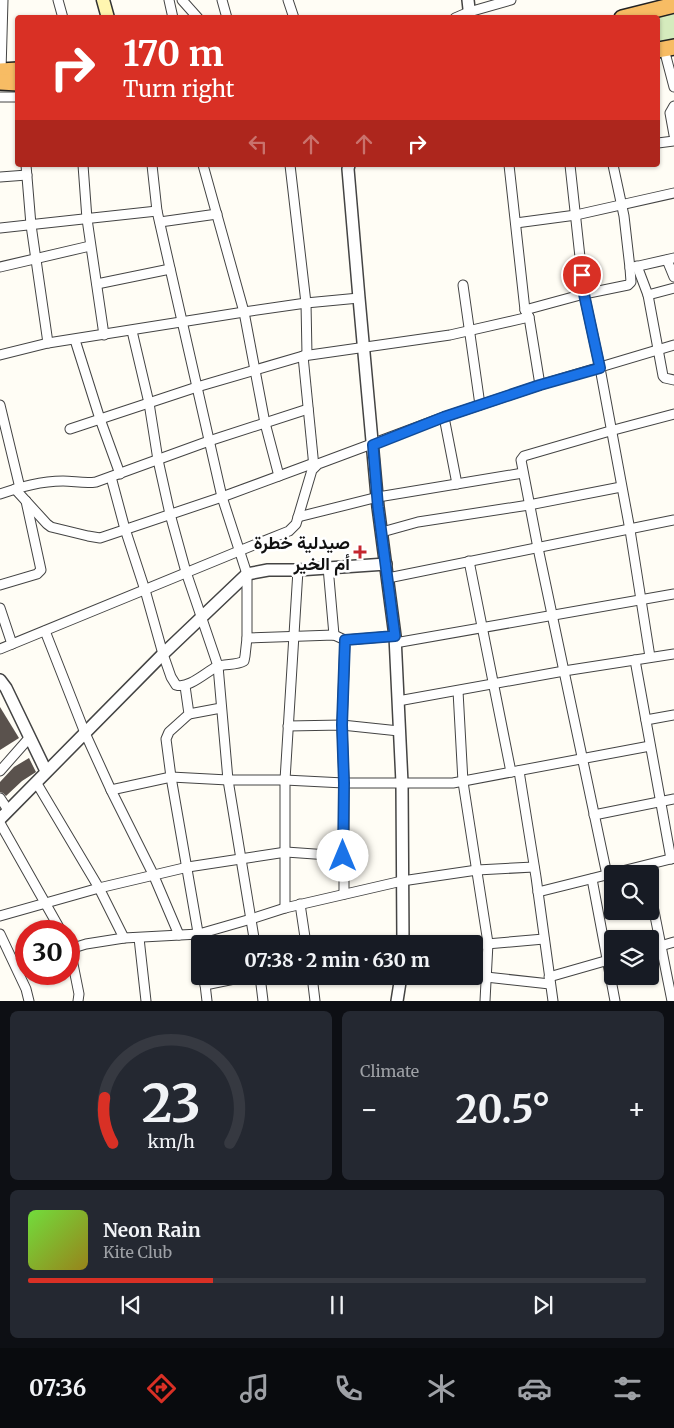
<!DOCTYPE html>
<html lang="en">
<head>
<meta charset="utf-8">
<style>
  :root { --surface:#171b24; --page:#242831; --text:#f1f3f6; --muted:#9ea1a6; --line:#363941; --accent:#d93025 }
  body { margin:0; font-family:Merriweather,Vazirmatn,serif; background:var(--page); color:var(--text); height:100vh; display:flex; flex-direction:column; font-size:19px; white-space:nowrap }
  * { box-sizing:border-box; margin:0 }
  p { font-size:16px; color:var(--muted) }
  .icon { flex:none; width:28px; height:28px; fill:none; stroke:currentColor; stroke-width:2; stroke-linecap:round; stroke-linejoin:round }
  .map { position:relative; height:1001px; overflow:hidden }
  .details { display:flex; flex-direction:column; gap:10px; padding:10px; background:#0d0f14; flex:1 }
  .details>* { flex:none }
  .hud { position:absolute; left:15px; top:15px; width:645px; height:152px; border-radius:5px; box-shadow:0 1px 4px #0004; background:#d93025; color:#fff; overflow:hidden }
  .controls { position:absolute; left:604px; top:865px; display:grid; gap:10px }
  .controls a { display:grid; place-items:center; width:55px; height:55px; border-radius:5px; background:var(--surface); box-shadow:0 1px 4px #0004; font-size:25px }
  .speed { position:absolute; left:15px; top:920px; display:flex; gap:10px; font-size:25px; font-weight:700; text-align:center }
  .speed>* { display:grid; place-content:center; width:65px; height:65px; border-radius:50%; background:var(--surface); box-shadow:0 1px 4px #0004; line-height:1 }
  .speed .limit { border:8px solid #d22; background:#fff; color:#111 }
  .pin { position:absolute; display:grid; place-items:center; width:42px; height:42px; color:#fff; margin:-21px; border:2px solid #fff; border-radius:50%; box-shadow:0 1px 5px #0007 }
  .me { position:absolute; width:55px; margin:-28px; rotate:0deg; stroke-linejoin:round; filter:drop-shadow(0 0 4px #0008) }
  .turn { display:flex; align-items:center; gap:18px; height:105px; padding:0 25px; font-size:22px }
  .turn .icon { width:65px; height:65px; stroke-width:2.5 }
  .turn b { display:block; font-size:35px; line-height:42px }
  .lanes { display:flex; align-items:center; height:48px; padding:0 25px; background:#0003; justify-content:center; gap:25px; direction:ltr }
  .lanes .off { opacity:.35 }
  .big { font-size:38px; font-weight:700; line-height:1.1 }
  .details .card { flex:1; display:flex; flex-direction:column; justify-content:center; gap:8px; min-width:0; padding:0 18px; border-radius:8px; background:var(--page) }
  .details .dial { align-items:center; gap:0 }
  .dial svg { height:130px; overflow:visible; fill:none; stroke:var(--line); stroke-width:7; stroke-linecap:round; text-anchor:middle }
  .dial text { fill:var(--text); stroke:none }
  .song { display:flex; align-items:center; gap:15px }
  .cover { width:60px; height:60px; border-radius:8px; background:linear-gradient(135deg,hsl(100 70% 55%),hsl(50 70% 35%)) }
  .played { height:5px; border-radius:2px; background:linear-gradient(90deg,var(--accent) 30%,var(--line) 30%) }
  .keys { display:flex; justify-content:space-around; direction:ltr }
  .heat { display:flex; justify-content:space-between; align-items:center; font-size:28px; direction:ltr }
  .details .tiles { flex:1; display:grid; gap:10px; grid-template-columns:1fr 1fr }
  .card:last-child { grid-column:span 2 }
  .trip { position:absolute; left:191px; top:935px; width:292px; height:50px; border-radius:5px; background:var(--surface); box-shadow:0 1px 4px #0004; font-weight:700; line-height:50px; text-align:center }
  .dock { display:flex; height:80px; justify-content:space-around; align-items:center; background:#090b0e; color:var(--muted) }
  .dock .icon { width:35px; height:35px }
  .dock .current { color:var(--accent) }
  .dock b { font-size:22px; color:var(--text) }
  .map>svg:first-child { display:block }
</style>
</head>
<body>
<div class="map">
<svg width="674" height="1001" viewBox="0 0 674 1001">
  <rect width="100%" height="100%" fill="#fffdf5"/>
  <polygon fill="#d5ebbd" points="674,10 674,41 658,44 658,18 644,18"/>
  <g fill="#5a524d">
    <polygon points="0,707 19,738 0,750"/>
    <polygon points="29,758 36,772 22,781 6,796 3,793 0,792 0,782 14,767"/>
  </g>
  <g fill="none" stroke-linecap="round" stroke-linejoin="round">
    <defs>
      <g id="minor">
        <polyline points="58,0 63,18"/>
        <polyline points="169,0 173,18"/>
        <polyline points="182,0 198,18"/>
        <polyline points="222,0 227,18"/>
        <polyline points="288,0 294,18"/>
        <polyline points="455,18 469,12 511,0"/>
        <polyline points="664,49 674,87"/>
        <polyline points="1,71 3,0"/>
        <polyline points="0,97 18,97"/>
        <polyline points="674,106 670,113 674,135"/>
        <polyline points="658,143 674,141"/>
        <polyline points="26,165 31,225 48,343"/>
        <polyline points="83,165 87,219 104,335"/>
        <polyline points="203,165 244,312 265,423 279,476"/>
        <polyline points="290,165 306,303 307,355"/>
        <polyline points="509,165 525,310 529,317 540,385 674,345"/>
        <polyline points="570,165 584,294 600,368 630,530 650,657"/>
        <polyline points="613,165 624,216 630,268"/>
        <polyline points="0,177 27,175"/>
        <polyline points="160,222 217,214"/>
        <polyline points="516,223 576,215 674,193"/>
        <polyline points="0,228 157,211"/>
        <polyline points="667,260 674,277"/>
        <polyline points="637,266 648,295 674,288"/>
        <polyline points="0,267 90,246"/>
        <polyline points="97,284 170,269"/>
        <polyline points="463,285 480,405"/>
        <polyline points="648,295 663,376 665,378 674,380"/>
        <polyline points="525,310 584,294 628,285 631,282 630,268 674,258"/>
        <polyline points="132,331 149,403 158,460 170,514 186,572 218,666 228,780 255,944"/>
        <polyline points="75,340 100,419 120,474"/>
        <polyline points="0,355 48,343 244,312 306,303 359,298"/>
        <polyline points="303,356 314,467"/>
        <polyline points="0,405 20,488"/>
        <polyline points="444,417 457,484"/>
        <polyline points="70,429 197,387 303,356 450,335 529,317"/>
        <path d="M111,477L125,529L145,590L163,654L171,677L176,685C188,689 205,673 216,667C225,663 235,666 244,661L245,656L247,638V574L222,497L157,211L152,165"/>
        <polyline points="15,489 47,524 51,527 88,536 100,538 222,497 314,463"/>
        <path d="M0,494C21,487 41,481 63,481C74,481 85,484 96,482L209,441L308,409"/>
        <polyline points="298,517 378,497 523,473"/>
        <polyline points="382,532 418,522 529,505 621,487"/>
        <polyline points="469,561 511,772"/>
        <polyline points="328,567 334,635"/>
        <polyline points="388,578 674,520"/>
        <polyline points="0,585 37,574 41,570 26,501"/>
        <polyline points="0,608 12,644"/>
        <polyline points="45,631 85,733 111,790 153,874 179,935"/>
        <polyline points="247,638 334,635 345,640"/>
        <polyline points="395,643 674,594"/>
        <polyline points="0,649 239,551 289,531 296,524 312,470 318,464 444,417 540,385"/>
        <polyline points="635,660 671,859"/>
        <polyline points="185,686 189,714 169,732 166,739 171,777 200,944"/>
        <polyline points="458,691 463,782 488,943 485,1001"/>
        <polyline points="398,701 564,671 674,654"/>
        <polyline points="189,714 221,708"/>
        <polyline points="646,720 674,715"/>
        <polyline points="288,726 342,725 399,731"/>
        <polyline points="0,771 30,737"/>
        <polyline points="519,771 536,877 553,1001"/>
        <polyline points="36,782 99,888 124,938"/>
        <polyline points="111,790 171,777 228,780 285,780 344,783 453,783 650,746"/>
        <polyline points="0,798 8,810"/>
        <polyline points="594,815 674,799"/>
        <polyline points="0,823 61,931"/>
        <polyline points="607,875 538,548 521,460 524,456 610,431 674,414"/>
        <polyline points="592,879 615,1001"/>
        <polyline points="650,891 672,1001"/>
        <polyline points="538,892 674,858"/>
        <polyline points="344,894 344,783 342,725 345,640 395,636"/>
        <polyline points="300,904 306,944"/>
        <polyline points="285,908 285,780 298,570"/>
        <polyline points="0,916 99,888 188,867 286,852 343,856"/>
        <polyline points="0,934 26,989 29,1001"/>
        <polyline points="139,938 146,1001"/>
        <polyline points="475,945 544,939"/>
        <polyline points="650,949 674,942"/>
        <polyline points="204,976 207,1001"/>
        <polyline points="260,976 263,1001"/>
        <polyline points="312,976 315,1001"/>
        <polyline points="486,977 550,984"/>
        <polyline points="549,977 612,959"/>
        <polyline points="205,985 249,976"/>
        <polyline points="78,1001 79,994 70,949 86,944 124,938 199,934 251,919 285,908 402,881 477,870 534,867"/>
      </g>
      <g id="tertiary">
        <polyline points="468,0 470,18"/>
        <polyline points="349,165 348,169 359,298 378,507 395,636 402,783 403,944"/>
        <polyline points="0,680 6,688 46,771"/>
        <polyline points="0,819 163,654 247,574 268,570 298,570 386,564"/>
        <polyline points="397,1001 401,976"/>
      </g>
      <polyline id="secondary" points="103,0 108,18"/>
      <g id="trunk">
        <polyline points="622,18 674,5"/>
        <polyline points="658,50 674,47"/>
        <polyline points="0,71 18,70"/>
        <polyline points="0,82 18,83"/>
      </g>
    </defs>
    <use href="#minor" stroke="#444" stroke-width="11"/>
    <use href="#tertiary" stroke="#444" stroke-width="14"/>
    <use href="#secondary" stroke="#333" stroke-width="15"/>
    <use href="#trunk" stroke="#222" stroke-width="18"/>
    <use href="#minor" stroke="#fff" stroke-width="9"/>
    <use href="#tertiary" stroke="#fff" stroke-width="11"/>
    <use href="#secondary" stroke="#fff6b0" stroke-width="12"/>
    <use href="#trunk" stroke="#f7bc64" stroke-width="15"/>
  </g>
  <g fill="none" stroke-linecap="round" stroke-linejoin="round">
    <defs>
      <polyline id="route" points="343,856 344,783 342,725 345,640 395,636 378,507 373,445 444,417 540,385 600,368 584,294 582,275"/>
    </defs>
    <use href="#route" stroke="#114b97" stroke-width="12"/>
    <use href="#route" stroke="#1a73e8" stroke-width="9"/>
  </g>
  <path fill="#c4262e" stroke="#fff" stroke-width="2" d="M357.5 544.5h5v5h5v5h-5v5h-5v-5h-5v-5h5z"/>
  <g text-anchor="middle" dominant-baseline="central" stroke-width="5" stroke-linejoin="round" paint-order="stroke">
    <g font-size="18" font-weight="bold" fill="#111" stroke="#fff" text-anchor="end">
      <text x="350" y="542">صيدلية خطرة<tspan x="350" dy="21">أم الخير</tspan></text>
    </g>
  </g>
</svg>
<div class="controls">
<a><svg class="icon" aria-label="search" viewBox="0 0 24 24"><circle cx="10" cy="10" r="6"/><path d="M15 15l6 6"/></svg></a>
<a><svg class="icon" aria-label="layers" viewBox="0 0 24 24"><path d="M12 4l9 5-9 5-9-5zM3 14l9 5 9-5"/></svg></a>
</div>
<div class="speed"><div class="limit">30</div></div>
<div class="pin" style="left:582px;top:275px;background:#d93025"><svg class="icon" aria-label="arrive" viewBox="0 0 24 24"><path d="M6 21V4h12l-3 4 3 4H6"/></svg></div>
<svg class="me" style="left:343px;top:856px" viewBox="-20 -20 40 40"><circle r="19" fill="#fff"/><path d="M0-13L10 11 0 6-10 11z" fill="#1a73e8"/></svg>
<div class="trip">07:38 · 2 min · 630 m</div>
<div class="hud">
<div class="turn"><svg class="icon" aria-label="right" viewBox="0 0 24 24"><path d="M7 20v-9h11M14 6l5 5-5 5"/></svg><div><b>170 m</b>Turn right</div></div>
<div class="lanes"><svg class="icon off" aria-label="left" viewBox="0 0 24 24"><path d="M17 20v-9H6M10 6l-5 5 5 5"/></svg><svg class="icon off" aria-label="ahead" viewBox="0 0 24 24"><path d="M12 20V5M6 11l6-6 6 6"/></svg><svg class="icon off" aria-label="ahead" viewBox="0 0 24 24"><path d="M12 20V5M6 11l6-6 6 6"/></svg><svg class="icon" aria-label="right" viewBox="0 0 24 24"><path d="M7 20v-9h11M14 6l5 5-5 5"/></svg></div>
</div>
</div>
<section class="details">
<div class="tiles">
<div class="card dial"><svg viewBox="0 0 100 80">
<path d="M14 69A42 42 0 1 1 86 69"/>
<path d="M14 69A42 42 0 0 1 9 41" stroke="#d93025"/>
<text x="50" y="56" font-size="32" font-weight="700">23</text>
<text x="50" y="72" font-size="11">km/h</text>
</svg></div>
<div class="card"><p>Climate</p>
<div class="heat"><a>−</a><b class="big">20.5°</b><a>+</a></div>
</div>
<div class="card">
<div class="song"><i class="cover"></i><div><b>Neon Rain</b><p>Kite Club</p></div></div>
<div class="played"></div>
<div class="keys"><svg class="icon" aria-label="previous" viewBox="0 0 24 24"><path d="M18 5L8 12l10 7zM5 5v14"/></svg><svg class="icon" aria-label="pause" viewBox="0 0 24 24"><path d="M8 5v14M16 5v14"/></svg><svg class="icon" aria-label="next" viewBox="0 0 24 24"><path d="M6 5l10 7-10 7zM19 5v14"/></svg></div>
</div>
</div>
</section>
<nav class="dock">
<b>07:36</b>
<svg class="icon current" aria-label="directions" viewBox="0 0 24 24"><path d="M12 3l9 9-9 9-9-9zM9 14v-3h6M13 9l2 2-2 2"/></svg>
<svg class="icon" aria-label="music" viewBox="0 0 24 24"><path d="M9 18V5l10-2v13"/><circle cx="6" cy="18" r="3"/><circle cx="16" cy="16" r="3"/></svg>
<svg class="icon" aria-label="phone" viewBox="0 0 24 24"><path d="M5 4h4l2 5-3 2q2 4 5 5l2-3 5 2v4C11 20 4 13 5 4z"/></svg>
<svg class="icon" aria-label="climate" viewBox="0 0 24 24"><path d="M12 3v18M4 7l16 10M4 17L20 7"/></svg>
<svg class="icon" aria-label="car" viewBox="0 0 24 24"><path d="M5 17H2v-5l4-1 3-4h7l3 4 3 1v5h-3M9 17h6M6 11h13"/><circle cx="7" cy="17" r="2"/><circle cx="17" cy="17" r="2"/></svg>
<svg class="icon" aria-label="filters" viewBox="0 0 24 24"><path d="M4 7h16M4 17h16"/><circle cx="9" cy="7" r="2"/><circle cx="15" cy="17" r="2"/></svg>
</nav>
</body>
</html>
